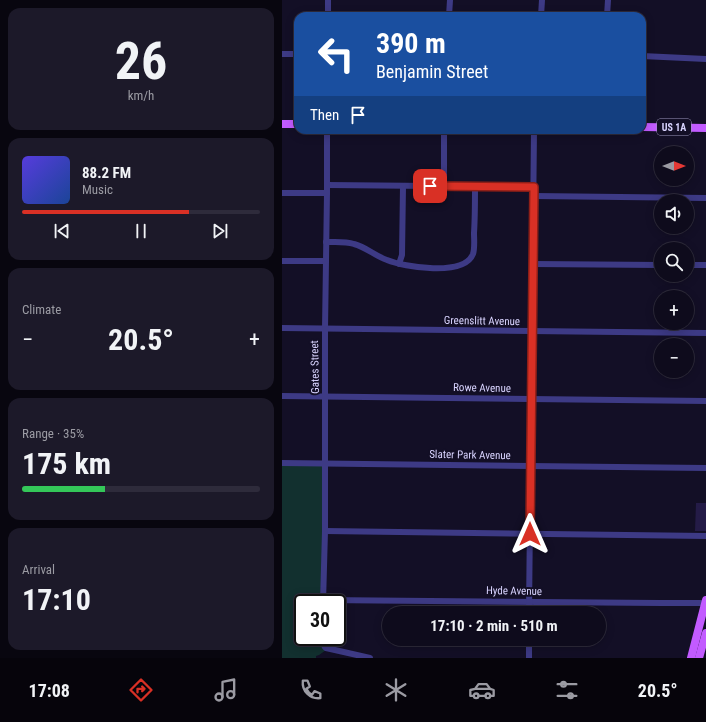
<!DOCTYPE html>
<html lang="en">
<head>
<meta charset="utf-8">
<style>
  :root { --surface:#0e0b1c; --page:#1c1929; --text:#f1f3f6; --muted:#9b9ba3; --line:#2e2b3b; --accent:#d93025 }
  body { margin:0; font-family:"Roboto Condensed",sans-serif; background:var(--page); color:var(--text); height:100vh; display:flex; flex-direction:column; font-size:15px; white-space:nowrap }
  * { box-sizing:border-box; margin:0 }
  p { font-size:13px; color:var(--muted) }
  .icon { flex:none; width:22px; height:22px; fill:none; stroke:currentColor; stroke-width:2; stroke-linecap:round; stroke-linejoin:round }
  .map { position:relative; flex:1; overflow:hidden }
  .sheet { display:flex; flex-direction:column; gap:8px; padding:8px; background:#08060f; width:282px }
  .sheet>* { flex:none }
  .hud { position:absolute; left:12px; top:12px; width:352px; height:122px; border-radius:12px; box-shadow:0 2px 10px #0003,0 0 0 1px var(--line); background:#1a4fa0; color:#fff; overflow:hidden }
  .needle { width:26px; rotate:90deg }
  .buttons { position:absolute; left:372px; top:146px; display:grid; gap:8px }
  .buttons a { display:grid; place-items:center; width:40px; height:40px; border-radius:50%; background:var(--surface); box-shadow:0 2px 10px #0003,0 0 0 1px var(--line); font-size:20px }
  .speed { position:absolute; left:12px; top:594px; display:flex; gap:8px; font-size:20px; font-weight:700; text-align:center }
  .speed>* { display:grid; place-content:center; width:52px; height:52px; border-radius:50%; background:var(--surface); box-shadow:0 2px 10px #0003,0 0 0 1px var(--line); line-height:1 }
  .speed .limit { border:2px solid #111; border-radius:6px; background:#fff; color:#111 }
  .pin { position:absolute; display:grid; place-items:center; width:34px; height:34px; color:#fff; margin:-17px; border-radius:8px; box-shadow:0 2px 6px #0006 }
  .me { position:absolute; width:44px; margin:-22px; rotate:0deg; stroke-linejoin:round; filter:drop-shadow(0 0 3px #0008) }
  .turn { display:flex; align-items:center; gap:14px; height:84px; padding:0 16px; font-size:18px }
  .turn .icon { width:52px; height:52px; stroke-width:2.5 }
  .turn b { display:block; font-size:28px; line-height:34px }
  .then { display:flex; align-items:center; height:38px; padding:0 16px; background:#0003; gap:8px; font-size:15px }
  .big { font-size:30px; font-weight:700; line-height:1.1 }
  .sheet .card { flex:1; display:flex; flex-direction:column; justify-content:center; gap:6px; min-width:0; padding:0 14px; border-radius:12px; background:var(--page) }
  .sheet .dial { align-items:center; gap:0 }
  .dial b { font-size:52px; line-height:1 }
  .song { display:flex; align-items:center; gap:12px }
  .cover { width:48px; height:48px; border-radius:6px; background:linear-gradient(135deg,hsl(250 70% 55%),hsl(220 70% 35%)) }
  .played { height:4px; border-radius:2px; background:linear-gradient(90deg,var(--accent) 70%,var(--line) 70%) }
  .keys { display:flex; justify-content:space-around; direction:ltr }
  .heat { display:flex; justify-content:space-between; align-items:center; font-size:22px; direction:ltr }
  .charge { height:6px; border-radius:3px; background:linear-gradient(90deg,#34c759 35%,var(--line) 0) }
  .trip { position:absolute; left:100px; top:606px; width:224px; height:40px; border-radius:20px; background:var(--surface); box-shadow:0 2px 10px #0003,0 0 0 1px var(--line); font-weight:700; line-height:40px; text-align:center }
  .tabs { display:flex; height:64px; justify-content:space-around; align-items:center; background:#06040b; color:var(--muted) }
  .tabs .icon { width:28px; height:28px }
  .tabs .selected { color:var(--accent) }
  .tabs b { font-size:18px; color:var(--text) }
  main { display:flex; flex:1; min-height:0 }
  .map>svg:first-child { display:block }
</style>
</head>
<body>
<main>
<section class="sheet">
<div class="card dial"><b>26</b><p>km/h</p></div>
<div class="card">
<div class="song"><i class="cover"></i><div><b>88.2 FM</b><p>Music</p></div></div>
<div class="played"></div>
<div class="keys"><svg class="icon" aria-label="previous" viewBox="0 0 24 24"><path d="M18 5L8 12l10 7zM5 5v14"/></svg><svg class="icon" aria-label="pause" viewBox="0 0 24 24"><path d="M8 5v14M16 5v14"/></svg><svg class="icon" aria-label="next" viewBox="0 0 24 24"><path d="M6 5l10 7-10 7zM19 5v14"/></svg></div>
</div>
<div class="card"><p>Climate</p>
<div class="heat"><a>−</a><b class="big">20.5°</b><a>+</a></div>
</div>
<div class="card"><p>Range · 35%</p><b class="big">175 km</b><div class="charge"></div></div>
<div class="card"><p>Arrival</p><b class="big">17:10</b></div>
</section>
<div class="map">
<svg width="424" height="658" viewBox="0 0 424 658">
  <rect width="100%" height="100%" fill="#130f26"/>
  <polygon fill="#12302f" points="0,464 41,465 41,603 21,603 21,637 42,637 44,650 37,655 34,656 34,658 0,658"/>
  <polygon fill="#241b47" points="414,503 424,503 424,531 413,531"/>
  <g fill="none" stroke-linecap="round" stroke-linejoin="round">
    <g stroke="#3d3a85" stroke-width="6">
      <polyline points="46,16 46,0"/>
      <polyline points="167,16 168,0"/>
      <polyline points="259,16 260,0"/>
      <polyline points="325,16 326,0"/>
      <polyline points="0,54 16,54"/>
      <polyline points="360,56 424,59"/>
      <polyline points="45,185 252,187"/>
      <polyline points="162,187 162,130"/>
      <polyline points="0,193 45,193"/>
      <polyline points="252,196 424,198"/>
      <path d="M44,242C53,242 63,241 72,244C84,247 93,256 105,260C122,267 182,277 191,254C193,248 192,239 192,233C193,218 193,202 193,187"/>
      <polyline points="0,261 44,261"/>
      <polyline points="117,264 120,255 121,186"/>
      <polyline points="251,264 379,265"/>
      <polyline points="405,265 424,265"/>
      <polyline points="0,328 424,333"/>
      <polyline points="0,396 424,401"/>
      <polyline points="0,463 424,468"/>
      <polyline points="43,531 424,536"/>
      <polyline points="41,600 378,603 418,603 423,604"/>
      <polyline points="41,603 43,531 43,329 45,193 45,130"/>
      <polyline points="247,613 252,130"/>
      <path d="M41,637C41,641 40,645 44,648L88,658"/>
      <polyline points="247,658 247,639"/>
    </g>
    <g stroke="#c25bff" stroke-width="8">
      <polyline points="0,124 16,124"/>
      <polyline points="360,127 424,128"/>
      <polyline points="409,658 424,600"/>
      <polyline points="417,658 424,633"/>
    </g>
  </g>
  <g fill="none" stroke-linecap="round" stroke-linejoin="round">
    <defs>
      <polyline id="route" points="148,186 252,187 248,534"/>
    </defs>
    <use href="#route" stroke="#8d1f18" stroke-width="10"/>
    <use href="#route" stroke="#d93025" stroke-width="7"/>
  </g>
  <g text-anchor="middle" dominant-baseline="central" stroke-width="4" stroke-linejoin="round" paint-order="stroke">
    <rect fill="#130f26" stroke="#9e99be" stroke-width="1" x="375" y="119" width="34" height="16" rx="3"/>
    <g font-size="10" font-weight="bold" fill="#d9d4ff">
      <text x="392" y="127">US 1A</text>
    </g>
    <g font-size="11" fill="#d9d4ff" stroke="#130f26">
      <text transform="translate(200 321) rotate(1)">Greenslitt Avenue</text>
      <text transform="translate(33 367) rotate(-91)">Gates Street</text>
      <text transform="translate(200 388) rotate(1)">Rowe Avenue</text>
      <text transform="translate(188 455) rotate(1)">Slater Park Avenue</text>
      <text transform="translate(232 591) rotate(1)">Hyde Avenue</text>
    </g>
  </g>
</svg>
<div class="buttons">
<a><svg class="needle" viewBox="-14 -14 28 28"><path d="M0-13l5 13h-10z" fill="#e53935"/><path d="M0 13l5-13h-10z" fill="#9b9ba3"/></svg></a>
<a><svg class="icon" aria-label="sound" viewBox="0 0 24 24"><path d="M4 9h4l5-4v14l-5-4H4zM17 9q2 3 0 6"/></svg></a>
<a><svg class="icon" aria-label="search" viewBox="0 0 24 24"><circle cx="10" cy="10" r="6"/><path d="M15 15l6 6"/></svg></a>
<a>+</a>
<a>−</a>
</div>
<div class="speed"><div class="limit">30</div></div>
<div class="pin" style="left:148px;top:186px;background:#d93025"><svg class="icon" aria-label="arrive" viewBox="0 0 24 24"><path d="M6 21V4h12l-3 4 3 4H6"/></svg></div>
<svg class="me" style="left:248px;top:534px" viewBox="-20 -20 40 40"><path d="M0-17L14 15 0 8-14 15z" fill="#d93025" stroke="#fff" stroke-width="4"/></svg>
<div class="trip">17:10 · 2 min · 510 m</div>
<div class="hud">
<div class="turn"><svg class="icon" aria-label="left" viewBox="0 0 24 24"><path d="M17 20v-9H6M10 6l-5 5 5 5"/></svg><div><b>390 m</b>Benjamin Street</div></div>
<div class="then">Then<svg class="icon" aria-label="arrive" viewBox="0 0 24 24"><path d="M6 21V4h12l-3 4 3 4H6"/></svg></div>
</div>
</div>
</main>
<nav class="tabs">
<b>17:08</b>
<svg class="icon selected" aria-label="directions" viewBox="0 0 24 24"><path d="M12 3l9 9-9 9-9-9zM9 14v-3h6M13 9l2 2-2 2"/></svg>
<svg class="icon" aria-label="music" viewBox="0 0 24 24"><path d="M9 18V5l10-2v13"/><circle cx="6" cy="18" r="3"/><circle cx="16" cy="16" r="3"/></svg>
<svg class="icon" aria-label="phone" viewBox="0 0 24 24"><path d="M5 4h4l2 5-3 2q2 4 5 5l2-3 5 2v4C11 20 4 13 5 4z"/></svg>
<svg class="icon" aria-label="climate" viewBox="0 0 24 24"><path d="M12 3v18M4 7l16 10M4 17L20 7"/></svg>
<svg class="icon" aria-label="car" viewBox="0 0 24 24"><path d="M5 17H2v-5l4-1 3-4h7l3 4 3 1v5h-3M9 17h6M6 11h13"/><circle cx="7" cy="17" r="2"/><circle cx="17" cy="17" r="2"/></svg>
<svg class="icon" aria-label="filters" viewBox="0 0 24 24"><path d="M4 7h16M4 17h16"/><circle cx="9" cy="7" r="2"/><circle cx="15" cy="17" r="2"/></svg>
<b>20.5°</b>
</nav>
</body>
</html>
